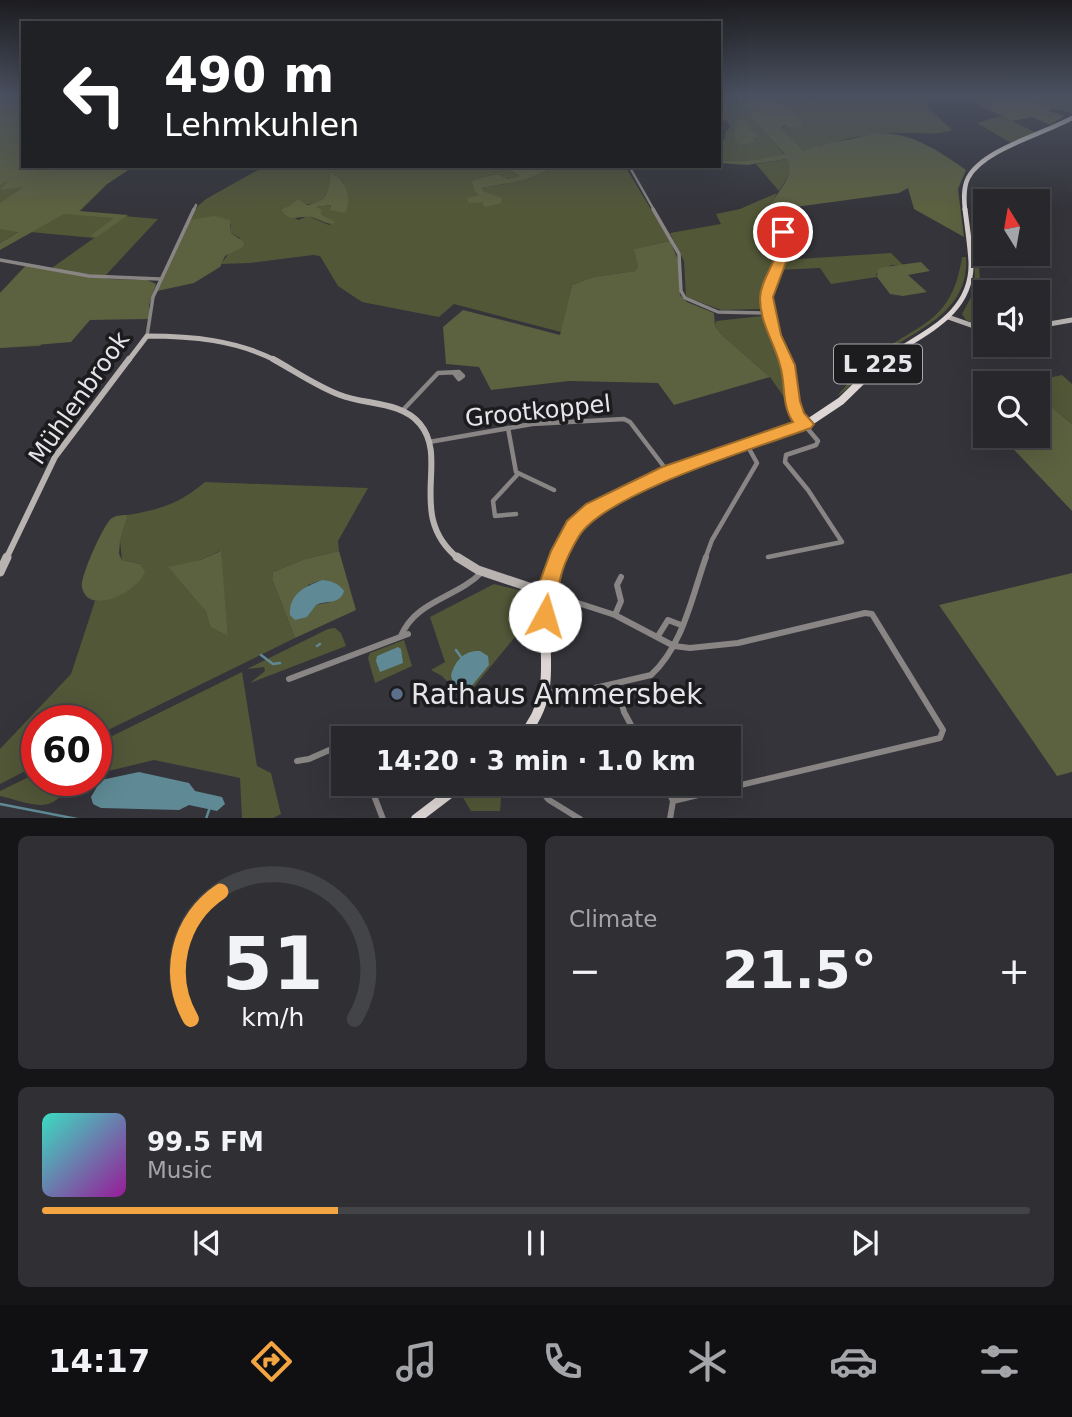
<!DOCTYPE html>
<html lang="en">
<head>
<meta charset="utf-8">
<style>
  :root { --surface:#27272c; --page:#2f2f34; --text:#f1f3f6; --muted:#a4a5a9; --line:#434448; --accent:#f2a541 }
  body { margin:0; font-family:"DejaVu Sans",sans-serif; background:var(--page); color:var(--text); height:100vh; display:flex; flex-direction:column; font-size:26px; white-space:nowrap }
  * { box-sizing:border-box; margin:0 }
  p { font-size:23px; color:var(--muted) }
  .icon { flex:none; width:38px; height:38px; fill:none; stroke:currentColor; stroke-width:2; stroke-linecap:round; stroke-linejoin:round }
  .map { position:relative; height:818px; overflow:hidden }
  .panel { display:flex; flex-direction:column; gap:18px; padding:18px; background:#151518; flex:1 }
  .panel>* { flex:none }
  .banner { position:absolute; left:21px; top:21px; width:700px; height:147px; border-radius:0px; box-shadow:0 7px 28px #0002,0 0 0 2px var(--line); background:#202124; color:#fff; overflow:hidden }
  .needle { width:46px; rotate:349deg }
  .fabs { position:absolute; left:973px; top:189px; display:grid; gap:14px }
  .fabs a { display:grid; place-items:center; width:77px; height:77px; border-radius:0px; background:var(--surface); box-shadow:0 7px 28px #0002,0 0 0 2px var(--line); font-size:35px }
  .speed { position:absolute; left:21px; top:705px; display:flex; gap:14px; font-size:35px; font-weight:700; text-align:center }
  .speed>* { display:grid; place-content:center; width:91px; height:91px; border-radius:50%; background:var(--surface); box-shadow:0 7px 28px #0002,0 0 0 2px var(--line); line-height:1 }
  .speed .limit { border:10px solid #d22; background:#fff; color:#111 }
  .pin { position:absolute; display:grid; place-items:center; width:60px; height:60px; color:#fff; margin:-30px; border:4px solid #fff; border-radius:50%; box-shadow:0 2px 7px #0007 }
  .me { position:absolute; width:77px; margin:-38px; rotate:6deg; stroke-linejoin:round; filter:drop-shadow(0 0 5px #0008) }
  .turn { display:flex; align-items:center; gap:24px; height:147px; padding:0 28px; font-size:32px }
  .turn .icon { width:91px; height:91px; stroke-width:2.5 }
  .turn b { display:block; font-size:49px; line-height:60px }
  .big { font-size:52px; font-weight:600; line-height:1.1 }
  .panel .tile { flex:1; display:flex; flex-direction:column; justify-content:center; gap:10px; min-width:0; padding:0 24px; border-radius:10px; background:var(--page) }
  .panel .dial { align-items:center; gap:0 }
  .dial svg { height:182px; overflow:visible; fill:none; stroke:var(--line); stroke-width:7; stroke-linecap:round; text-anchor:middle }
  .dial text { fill:var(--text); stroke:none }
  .song { display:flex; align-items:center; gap:21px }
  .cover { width:84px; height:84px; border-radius:10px; background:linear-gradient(135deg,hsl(170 70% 55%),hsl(300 70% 35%)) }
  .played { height:7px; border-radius:4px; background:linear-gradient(90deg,var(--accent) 30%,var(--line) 30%) }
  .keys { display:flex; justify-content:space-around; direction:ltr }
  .heat { display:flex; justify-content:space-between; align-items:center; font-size:38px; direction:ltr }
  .panel .tiles { flex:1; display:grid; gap:18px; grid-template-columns:1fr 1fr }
  .tile:last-child { grid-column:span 2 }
  .trip { position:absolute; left:331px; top:726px; width:410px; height:70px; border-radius:0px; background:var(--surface); box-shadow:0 7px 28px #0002,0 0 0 2px var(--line); font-weight:600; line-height:70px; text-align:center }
  .menu { display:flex; height:112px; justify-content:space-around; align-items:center; background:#101012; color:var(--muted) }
  .menu .icon { width:49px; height:49px }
  .menu .on { color:var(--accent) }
  .menu b { font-size:32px; color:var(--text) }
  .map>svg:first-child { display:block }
</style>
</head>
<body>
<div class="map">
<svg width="1072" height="819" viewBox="0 0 1072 819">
  <rect width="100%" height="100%" fill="#34343a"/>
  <g fill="#525738" fill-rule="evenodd">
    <polygon points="0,95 23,95 23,166 134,166 107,184 79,212 158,219 40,346 0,348 0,293 26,265 49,270 94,238 19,231 0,243"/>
    <path d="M784,95L815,98L819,95H957L924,103L952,130C938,135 928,133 913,133C882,132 850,136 820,147L815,145L804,151L781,128L788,125L790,104L768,97L787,101Z"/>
    <path d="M963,95H1064L1072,97V113C1041,108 1015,87 985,108Z"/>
    <path d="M728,97L735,98C738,107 745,111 754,111L749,114L785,155L755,160L719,161V140H724L726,131L731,127L726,120L719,122V98Z"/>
    <polygon points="1001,116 1035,132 1011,143 977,123"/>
    <path d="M788,159C794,171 785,181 779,191L756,164Z"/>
    <path d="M265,166H506L519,176L508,179L498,174L472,180L479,195L468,203L485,192L482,188L525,180L558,166H625L670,241L635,249L638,266L635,271L593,277L572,285L561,332L454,304L439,317L362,302L338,286L320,256L313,255L249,263L221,264L240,238L231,233V224L190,220L198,206L206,199ZM334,174L344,184L330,209L331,205L316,207L321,214L334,222L329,225L308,216L298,220L281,209C314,199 322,214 334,174Z"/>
    <polygon points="777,193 770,206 776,213 786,244 763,295 764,309 721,310 686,297 684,261 670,233 721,224 716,214 740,209"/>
    <polygon points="974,246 984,247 978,249 981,298 974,321 985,323 985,327 966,320 962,314 975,290"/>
    <polygon points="891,253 903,265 891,265 876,274 877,277 831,284 820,268 778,270 783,260"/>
    <path d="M962,257H966C970,315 913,330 875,359C861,370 852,388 837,396C849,383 860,368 874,357C920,322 952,323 962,257Z"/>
    <polygon points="762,316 767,316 771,336 783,363 786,400 770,377 721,334 715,326 716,321"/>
    <polygon points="1062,375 1072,384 1072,424 1038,396 1038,383 1026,383"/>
    <path d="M205,482L368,488L338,541L339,551L305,559L273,572L272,579L295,638L96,736V721H37V765L0,784V749L71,674L95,601L107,600L140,564L122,560L120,541L128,515C161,509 179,504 205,482ZM220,551L228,636L210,627L206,612L169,568L200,560Z"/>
    <polygon points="494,584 527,592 528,601 537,609 537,637 519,632 464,699 442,676 431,670 445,662 430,617"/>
    <polygon points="335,628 341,633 346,646 250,683 265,671 264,667 247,669 328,629"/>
    <polygon points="404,640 412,666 375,683 368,658 370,653"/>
    <polygon points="242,672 257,766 271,773 281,814 273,818 242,818 240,778 154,760 96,774 96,744"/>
    <path d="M37,773V780L83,781C72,786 58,800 51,803C38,809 14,799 0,796V791Z"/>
    <polygon points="478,784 531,784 531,785 502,785 500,811 471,811 462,796"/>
  </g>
  <g fill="#5c6140" fill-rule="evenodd">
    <polygon points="0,95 23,95 23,166 134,166 107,184 79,211 128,215 97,237 90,236 114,218 64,214 0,250 0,243 18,232 0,229 0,203 24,187 0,190 8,181 0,185"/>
    <path d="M719,95H784L788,101L768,98C789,106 792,102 803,124L795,128L784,125L781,128L804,151L815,145L820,147C831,140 844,142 856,138C900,124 931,146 966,170L958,189L964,237L914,209L908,188L899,193L780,209L776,213L770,206C775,194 797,175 787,159L747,165L719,163V161L755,160L785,154L748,114L754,111L743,110L735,98H719Z"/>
    <polygon points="1020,97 1054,108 1049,111 1064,116 1050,125 1032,117 1012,121 985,108 1001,98"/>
    <polygon points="742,119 749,122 750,129 760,136 753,139 755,142 741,145 734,139 736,137 734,135 736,122"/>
    <polygon points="506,166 558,166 525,180 482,188 485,192 502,198 501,203 485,207 482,202 468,203 467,198 479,195 474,190 472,180 498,174 508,179 519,176"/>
    <path d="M331,173C347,181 351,196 346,213L330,210L331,205L316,207L322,210L321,214L335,222L333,224C325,224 319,219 311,217C298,215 290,224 281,209L290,206L298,199L307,205C327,201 329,192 331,173Z"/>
    <polygon points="214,216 230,220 231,233 244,242 243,247 225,256 220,267 194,283 157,291 155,288 190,220"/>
    <polygon points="670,241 679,262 680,295 687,302 714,313 715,326 721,334 770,377 674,405 658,383 569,381 491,390 479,367 446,364 443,327 463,310 560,335 572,285 593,277 635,271 638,266 634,249"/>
    <polygon points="921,262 930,271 908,275 927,292 903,296 890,294 877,277 878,269 884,267"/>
    <polygon points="26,266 111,279 147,280 156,284 149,305 149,319 90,320 71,342 0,348 0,293"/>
    <polygon points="1038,396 1072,424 1072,511 1001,436 1038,436"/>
    <path d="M128,515L120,541L119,554L122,560L140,564L145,572C136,594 87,616 82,587C80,577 104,523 112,518C117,515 123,515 128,515Z"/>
    <polygon points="221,551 228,636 210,627 206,612 168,567 200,560"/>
    <path d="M339,551L356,610L295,638L272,579L273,572L305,559ZM322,580L331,602L315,605L307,617L308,585Z"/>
    <polygon points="1072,573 1072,772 1057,776 939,605"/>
  </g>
  <g fill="#5f8a95">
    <path d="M322,580C332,581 338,583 344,591C340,605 326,600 316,605L307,617L295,620L290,615C289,594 304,587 322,580Z"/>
    <polygon points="398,647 401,649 403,663 380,672 376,661 377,656"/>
    <path d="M480,651L488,656L489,665L469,689L461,691L453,684L451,675C455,661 464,650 480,651Z"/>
    <polygon points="139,772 189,783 195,791 222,797 225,804 217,811 189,805 179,810 101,808 93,804 91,797 101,780"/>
  </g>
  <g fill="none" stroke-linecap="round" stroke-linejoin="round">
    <g stroke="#5f8a95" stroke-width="2.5">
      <polyline points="317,646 320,644"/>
      <polyline points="456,650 461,657"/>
      <polyline points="261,655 273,664 280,663"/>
      <polyline points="0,804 77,819"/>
      <polyline points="206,819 209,810"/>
    </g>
    <g stroke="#898584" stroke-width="2.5">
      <polyline points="629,166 654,210"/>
      <polyline points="194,210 196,205"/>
    </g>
    <g stroke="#898584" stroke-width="3.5">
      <polyline points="653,209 679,254 681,291 685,298 718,312 769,313"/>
      <polyline points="778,215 786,244 767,291 767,301 775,337 786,361"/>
      <polyline points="0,260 89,276 160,279"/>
      <polyline points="147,336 153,297 194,209"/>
    </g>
    <g stroke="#898584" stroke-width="4.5">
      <polyline points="402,411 438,373 459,372 463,376 459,379 455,374"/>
      <polyline points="508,428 516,472 554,490"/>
      <polyline points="429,442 532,424 624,419 630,422 668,472"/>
      <polyline points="516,514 495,516 493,501 518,474"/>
      <polyline points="768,557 842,542 808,490 785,462 786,455 816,445 818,441 797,416 785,359"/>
      <polyline points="705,559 712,540 757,463 747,445"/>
    </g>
    <g stroke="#898584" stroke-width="6">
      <polyline points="547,593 615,615 674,646 690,648 738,643 865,613 872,614 943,730 940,738 673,801"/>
      <polyline points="615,615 621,601 617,585 621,577"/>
      <path d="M401,636C416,600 457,598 482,572"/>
      <polyline points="658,636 668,620 681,625"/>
      <polyline points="289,679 408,634"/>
      <polyline points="617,685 624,712 638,738"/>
      <path d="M547,691L565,695L651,675C683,646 692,596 706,557"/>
      <polyline points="355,738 369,732 375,738"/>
      <polyline points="297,761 309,759 343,744"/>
      <polyline points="376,784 373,793 383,819"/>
      <polyline points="535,784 549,800 580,819"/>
      <polyline points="665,784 673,801 670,819"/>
    </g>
    <g stroke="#b8b3b1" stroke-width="5">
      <polyline points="948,317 985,330"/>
      <polyline points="1038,326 1072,320"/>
      <path d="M128,361L147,336C192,336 236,340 277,361"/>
    </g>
    <g stroke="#b8b3b1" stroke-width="6">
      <path d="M273,359C295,371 316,386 340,395C365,405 401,401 420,424C450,460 405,516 459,559"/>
      <polyline points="6,559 55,457 129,359"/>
    </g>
    <g stroke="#b8b3b1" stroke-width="9">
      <polyline points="457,557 478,570 547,593"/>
      <polyline points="0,572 7,557"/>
    </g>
    <path stroke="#ddd6d4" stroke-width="4.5" d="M965,210C964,200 963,188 968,178C983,149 1044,134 1072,118"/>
    <path stroke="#ddd6d4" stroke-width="5" d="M882,361C919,334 973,317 971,262C970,244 967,226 965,209"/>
    <polyline stroke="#ddd6d4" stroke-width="8" points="556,559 575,526 599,505 689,463 778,434 811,421 841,401 884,359"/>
    <g stroke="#ddd6d4" stroke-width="10">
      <path d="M521,738C556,698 544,663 545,615C545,595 550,576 557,557"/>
      <polyline points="416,819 462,784"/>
    </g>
  </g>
  <linearGradient id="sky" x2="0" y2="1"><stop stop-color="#1d1d20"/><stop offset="0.45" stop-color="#4a5060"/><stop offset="1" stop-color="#4a5060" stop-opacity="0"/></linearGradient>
  <rect width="1072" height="210" fill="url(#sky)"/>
  <path fill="#f2a541" stroke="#9d6b2a" stroke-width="2" d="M783,229L788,232L792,246L773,297L781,335L795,365L800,401L804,413L814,424L811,428C759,447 606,493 579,536C570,551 561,569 559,586C557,598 558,611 553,623L545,626L538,623L535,616L539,584L551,551L567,521L586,504L662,467L793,422C781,405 786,384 780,365C774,342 760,323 760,298C761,274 783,259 777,232Z"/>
  <circle fill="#5c6f8a" stroke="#1c1c1f" stroke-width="2.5" cx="397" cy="694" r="7"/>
  <g text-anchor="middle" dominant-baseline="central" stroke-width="7" stroke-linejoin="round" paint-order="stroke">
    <rect fill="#1c1c1f" stroke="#a9a9ad" stroke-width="2" x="834" y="344.5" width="88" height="39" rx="5"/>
    <g font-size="23" font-weight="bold" fill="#e6e6ea">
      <text x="878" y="364">L 225</text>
    </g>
    <g font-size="24" fill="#e6e6ea" stroke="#1c1c1f">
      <text transform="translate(79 398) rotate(-55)">Mühlenbrook</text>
      <text transform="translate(538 411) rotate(-6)">Grootkoppel</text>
    </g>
    <g font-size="28" fill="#e6e6ea" stroke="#1c1c1f" text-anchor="start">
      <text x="411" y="694">Rathaus Ammersbek</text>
    </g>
  </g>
</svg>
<div class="fabs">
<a><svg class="needle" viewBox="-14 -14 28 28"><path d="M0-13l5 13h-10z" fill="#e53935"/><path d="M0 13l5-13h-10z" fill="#a4a5a9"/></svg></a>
<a><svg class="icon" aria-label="sound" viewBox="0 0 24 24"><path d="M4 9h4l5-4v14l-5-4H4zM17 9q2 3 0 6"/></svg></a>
<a><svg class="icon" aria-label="search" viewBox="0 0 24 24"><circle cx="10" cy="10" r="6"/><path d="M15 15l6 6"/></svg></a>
</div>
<div class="speed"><div class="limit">60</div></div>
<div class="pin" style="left:783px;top:232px;background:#d93025"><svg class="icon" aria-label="arrive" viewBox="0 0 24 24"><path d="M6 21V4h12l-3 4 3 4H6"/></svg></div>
<svg class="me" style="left:545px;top:616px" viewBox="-20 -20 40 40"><circle r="19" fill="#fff"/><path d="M0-13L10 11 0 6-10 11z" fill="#f2a541"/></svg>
<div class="trip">14:20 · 3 min · 1.0 km</div>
<div class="banner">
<div class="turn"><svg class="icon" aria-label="left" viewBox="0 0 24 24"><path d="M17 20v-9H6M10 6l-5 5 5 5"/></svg><div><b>490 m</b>Lehmkuhlen</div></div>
</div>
</div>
<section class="panel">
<div class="tiles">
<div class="tile dial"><svg viewBox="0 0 100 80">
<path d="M14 69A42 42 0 1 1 86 69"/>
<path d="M14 69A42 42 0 0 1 27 13" stroke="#f2a541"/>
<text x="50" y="56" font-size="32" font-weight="700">51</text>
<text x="50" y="72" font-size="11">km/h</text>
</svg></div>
<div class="tile"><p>Climate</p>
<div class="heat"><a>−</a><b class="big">21.5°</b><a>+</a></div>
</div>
<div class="tile">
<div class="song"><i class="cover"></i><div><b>99.5 FM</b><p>Music</p></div></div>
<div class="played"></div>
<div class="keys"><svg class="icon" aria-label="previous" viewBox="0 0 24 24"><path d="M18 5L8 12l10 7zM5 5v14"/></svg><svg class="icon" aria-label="pause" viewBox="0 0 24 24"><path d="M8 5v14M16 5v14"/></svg><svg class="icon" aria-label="next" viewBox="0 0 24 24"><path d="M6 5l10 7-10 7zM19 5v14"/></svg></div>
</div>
</div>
</section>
<nav class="menu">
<b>14:17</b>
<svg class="icon on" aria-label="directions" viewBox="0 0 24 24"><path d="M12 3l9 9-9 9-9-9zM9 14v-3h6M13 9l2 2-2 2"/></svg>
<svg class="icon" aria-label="music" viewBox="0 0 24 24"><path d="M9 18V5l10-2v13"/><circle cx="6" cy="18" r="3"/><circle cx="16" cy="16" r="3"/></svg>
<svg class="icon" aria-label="phone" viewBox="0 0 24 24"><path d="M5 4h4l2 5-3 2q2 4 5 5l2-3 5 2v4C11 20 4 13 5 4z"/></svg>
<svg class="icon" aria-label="climate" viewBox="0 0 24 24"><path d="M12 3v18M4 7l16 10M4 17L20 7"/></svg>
<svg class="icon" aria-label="car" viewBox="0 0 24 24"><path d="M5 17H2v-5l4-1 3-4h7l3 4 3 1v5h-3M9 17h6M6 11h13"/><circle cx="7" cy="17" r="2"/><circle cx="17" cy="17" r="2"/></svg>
<svg class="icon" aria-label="filters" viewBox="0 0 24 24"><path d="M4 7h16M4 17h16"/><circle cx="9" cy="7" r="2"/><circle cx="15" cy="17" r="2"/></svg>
</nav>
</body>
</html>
